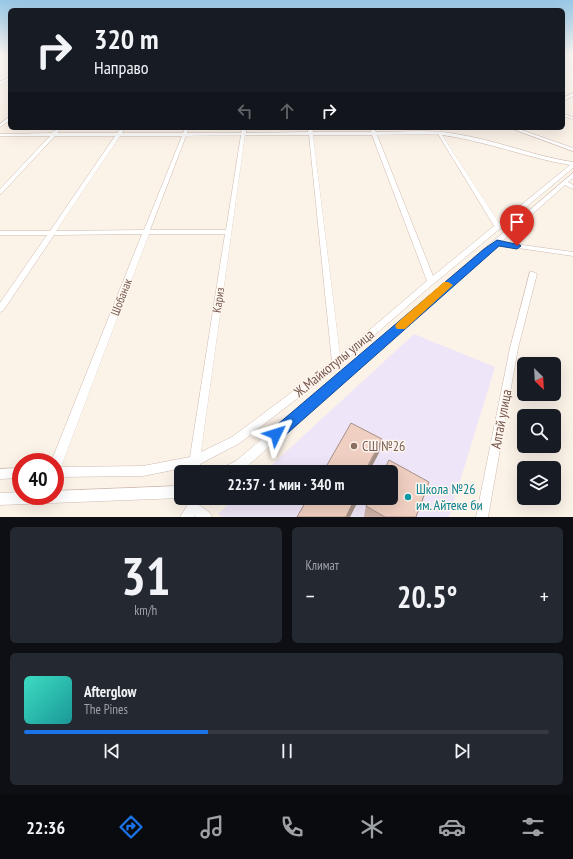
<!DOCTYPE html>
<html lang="ru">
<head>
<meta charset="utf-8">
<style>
  :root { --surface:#171b24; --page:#242831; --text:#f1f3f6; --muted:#9ea1a6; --line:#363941; --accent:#1a73e8 }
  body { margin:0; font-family:"PT Sans Narrow",sans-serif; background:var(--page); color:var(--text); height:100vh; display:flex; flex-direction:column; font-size:15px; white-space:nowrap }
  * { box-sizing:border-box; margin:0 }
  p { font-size:13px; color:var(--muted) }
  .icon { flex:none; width:22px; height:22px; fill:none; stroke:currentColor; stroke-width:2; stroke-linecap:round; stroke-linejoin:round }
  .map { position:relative; height:517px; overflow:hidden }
  .sheet { display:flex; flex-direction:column; gap:10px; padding:10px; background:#0d0f14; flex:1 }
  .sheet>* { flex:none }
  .hud { position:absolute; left:8px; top:8px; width:557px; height:122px; border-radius:6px; box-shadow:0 4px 16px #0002; background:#171b24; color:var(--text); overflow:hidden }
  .needle { width:26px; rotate:156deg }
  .fabs { position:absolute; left:517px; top:357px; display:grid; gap:8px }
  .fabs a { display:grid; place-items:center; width:44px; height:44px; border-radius:6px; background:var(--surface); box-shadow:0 4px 16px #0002; font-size:20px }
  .speed { position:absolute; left:12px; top:453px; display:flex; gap:8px; font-size:20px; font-weight:700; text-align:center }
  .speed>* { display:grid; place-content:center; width:52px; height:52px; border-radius:50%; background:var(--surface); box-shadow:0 4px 16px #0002; line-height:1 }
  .speed .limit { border:6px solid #d22; background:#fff; color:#111 }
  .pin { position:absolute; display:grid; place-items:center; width:34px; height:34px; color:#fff; margin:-41px -17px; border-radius:50% 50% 50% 0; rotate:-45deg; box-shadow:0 0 4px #0007 }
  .pin .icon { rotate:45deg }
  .me { position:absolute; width:44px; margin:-22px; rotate:49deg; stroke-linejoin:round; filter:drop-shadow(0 0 3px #0008) }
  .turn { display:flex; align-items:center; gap:14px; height:84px; padding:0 20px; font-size:18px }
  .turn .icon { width:52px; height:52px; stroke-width:2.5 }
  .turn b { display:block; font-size:28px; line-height:34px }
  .lanes { display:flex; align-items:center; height:38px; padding:0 20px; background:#0003; justify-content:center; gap:20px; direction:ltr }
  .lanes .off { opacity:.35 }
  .big { font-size:30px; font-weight:700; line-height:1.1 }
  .sheet .card { flex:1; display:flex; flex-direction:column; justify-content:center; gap:6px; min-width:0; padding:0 14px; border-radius:6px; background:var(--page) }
  .sheet .dial { align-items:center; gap:0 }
  .dial b { font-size:52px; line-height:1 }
  .song { display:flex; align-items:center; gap:12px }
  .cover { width:48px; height:48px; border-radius:6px; background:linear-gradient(135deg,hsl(170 70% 55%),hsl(180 70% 35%)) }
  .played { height:4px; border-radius:2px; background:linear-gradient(90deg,var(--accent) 35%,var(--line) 35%) }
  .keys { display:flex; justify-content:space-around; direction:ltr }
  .heat { display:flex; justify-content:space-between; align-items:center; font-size:22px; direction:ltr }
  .sheet .tiles { flex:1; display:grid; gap:10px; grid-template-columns:1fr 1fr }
  .card:last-child { grid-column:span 2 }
  .trip { position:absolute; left:174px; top:465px; width:224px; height:40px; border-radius:6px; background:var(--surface); box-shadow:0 4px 16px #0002; font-weight:700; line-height:40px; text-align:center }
  .dock { display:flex; height:64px; justify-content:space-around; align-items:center; background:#090b0e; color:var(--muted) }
  .dock .icon { width:28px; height:28px }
  .dock .active { color:var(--accent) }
  .dock b { font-size:18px; color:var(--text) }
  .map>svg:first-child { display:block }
</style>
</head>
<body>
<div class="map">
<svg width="573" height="517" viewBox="0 0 573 517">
  <rect width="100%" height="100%" fill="#fbf2e8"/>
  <polygon fill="#efe5f8" points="414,334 495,367 449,517 222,517 218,514 236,498 391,498 391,472 264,472"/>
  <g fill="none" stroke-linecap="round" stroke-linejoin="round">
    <defs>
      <g id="minor">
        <polygon points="4,55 0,58 0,55"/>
        <polygon points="563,59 573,61 573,63 563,61"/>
        <polygon points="573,67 573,69 563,73 563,71"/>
        <polygon points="10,77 10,79 0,85 0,82"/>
        <polygon points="573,93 573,96 563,101 563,98"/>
        <polygon points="563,114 573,117 573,119 563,116"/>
        <polygon points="9,117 10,117 10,120 0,127 0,124"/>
        <path d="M58,128H62L57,133H117L121,128H125L122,133H183L185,128H189L187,133H241L242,128H246V133L308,132V128H312L313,132H371L370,128H374L376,132C402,132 430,129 456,134C496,140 533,156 573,162V168L426,290L340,365L240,443L200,464L199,472H187L188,467L143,476L55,477V462H51L142,234L54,235L3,311L0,312V303L47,235H0V231H50L115,136H55L2,193L0,194V189L50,136H0V134L52,133ZM438,134L494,226L433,276L377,135ZM241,135L226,230H150L186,136ZM245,135H309L332,362L232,437L201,452ZM313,135H372L427,281L340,355ZM442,135C486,141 527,158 570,165L499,223ZM120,136H182L144,230L56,231ZM149,234H225L190,457L143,466L61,467Z"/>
        <polygon points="510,128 516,128 573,148 573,151"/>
        <polygon points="573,173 573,178 568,182 573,185 573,189 565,185 501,242 573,252 573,256 497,245 244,469 237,472 220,472 222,468 236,461"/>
        <polygon points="530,272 533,272 537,274 518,348 488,517 476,517 510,348"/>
        <polygon points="21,468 21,478 0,479 0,469"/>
        <polygon points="181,486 181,498 0,505 0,493 21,492 21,496 55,496 55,491"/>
        <polygon points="186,498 198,498 199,505 210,513 212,517 196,517 194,516 194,517 180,517 187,506"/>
      </g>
    </defs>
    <use href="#minor" stroke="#cfbbb1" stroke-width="1"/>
    <use href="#minor" fill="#fff" fill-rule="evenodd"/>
  </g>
  <polygon fill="#ceb2a6" points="425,495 416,517 364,517 366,505 358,501 350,517 297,517 308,498 391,498"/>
  <g fill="#a79187">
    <polygon points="382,439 379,453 369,472 365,472"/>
    <polygon points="355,498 359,498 358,501 350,517 346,517"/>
  </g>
  <g fill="#efcfc1" stroke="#a79187">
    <polygon points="351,423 382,439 365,471 366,472 323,472"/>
    <polygon points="389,460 429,482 416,517 385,517 366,506 370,498 391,498 391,472 383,472"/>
    <polygon points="308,498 355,498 346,517 297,517"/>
  </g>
  <linearGradient id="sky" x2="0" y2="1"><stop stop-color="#97c7e6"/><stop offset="0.43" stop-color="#fdf9f5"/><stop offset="1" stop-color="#fdf9f5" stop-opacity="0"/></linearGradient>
  <rect width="573" height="128" fill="url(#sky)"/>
  <polygon fill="#1a73e8" stroke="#114b97" points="497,240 520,245 521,246 517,249 499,246 281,439 276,440 271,439 270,434 271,430 484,249"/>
  <polygon fill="#f59e0b" points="444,282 448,282 453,285 405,329 397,329 395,326 397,323"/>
  <circle fill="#8d6e63" stroke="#fef6ef" stroke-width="1.5" cx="354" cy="446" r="4"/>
  <circle fill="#0f9aa8" stroke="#fef6ef" stroke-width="1.5" cx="408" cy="497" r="4"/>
  <g text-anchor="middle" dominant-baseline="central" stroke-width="3" stroke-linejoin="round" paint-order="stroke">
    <g font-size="12" fill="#74574d" stroke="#fef6ef">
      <text transform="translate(121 297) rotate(-69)">Шобанак</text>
      <text transform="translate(218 300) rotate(-81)">Кариз</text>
    </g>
    <g font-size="14" fill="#74574d" stroke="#fef6ef">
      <text transform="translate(334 363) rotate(-39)">Ж.Майкотулы улица</text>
      <text transform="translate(501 419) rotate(-79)">Алтай улица</text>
    </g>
    <g font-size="14" fill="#785e54" stroke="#fef6ef" text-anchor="start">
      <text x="362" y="446">СШ №26</text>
    </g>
    <g font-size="14" fill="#0d838f" stroke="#fef6ef" text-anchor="start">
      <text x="416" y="489">Школа №26<tspan x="416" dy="16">им. Айтеке би</tspan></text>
    </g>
  </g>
</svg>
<div class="fabs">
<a><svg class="needle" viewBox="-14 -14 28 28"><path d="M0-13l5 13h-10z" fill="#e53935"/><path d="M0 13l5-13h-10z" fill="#9ea1a6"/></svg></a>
<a><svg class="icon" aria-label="search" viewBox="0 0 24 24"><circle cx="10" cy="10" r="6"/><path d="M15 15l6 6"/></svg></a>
<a><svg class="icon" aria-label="layers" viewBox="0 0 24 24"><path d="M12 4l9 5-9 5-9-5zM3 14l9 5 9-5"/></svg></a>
</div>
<div class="speed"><div class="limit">40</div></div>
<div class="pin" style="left:517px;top:246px;background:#d93025"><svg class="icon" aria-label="arrive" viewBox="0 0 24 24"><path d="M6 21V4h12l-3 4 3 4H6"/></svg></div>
<svg class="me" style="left:276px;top:434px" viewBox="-20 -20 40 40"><path d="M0-17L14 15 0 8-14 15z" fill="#1a73e8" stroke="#fff" stroke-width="4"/></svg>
<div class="trip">22:37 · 1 мин · 340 m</div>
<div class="hud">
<div class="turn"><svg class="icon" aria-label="right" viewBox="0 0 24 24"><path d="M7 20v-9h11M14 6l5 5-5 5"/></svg><div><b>320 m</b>Направо</div></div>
<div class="lanes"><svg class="icon off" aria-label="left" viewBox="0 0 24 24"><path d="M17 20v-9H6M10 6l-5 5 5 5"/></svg><svg class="icon off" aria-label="ahead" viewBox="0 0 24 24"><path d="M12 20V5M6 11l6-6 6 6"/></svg><svg class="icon" aria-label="right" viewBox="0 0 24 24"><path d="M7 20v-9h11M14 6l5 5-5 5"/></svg></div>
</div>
</div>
<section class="sheet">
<div class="tiles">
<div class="card dial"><b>31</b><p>km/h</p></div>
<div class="card"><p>Климат</p>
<div class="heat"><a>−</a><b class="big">20.5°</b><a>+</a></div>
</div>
<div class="card">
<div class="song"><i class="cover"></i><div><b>Afterglow</b><p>The Pines</p></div></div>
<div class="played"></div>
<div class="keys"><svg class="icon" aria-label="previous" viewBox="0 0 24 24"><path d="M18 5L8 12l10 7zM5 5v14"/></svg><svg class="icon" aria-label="pause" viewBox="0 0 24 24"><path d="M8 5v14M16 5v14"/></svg><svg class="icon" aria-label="next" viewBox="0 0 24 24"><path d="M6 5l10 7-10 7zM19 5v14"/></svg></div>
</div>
</div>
</section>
<nav class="dock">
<b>22:36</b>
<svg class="icon active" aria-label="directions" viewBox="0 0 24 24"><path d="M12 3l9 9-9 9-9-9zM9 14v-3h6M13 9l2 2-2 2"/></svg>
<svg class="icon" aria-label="music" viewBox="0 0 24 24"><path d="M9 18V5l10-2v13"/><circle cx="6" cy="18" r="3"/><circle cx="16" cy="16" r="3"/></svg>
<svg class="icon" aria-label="phone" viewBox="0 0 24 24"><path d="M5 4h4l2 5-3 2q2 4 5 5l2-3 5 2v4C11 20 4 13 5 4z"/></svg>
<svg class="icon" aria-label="climate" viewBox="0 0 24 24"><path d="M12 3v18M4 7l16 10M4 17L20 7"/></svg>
<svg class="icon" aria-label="car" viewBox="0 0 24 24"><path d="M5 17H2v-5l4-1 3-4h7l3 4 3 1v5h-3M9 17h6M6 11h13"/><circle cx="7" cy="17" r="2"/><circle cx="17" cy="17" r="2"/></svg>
<svg class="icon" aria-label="filters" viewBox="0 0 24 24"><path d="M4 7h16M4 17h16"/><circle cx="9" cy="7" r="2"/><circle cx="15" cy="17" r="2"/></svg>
</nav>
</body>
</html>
